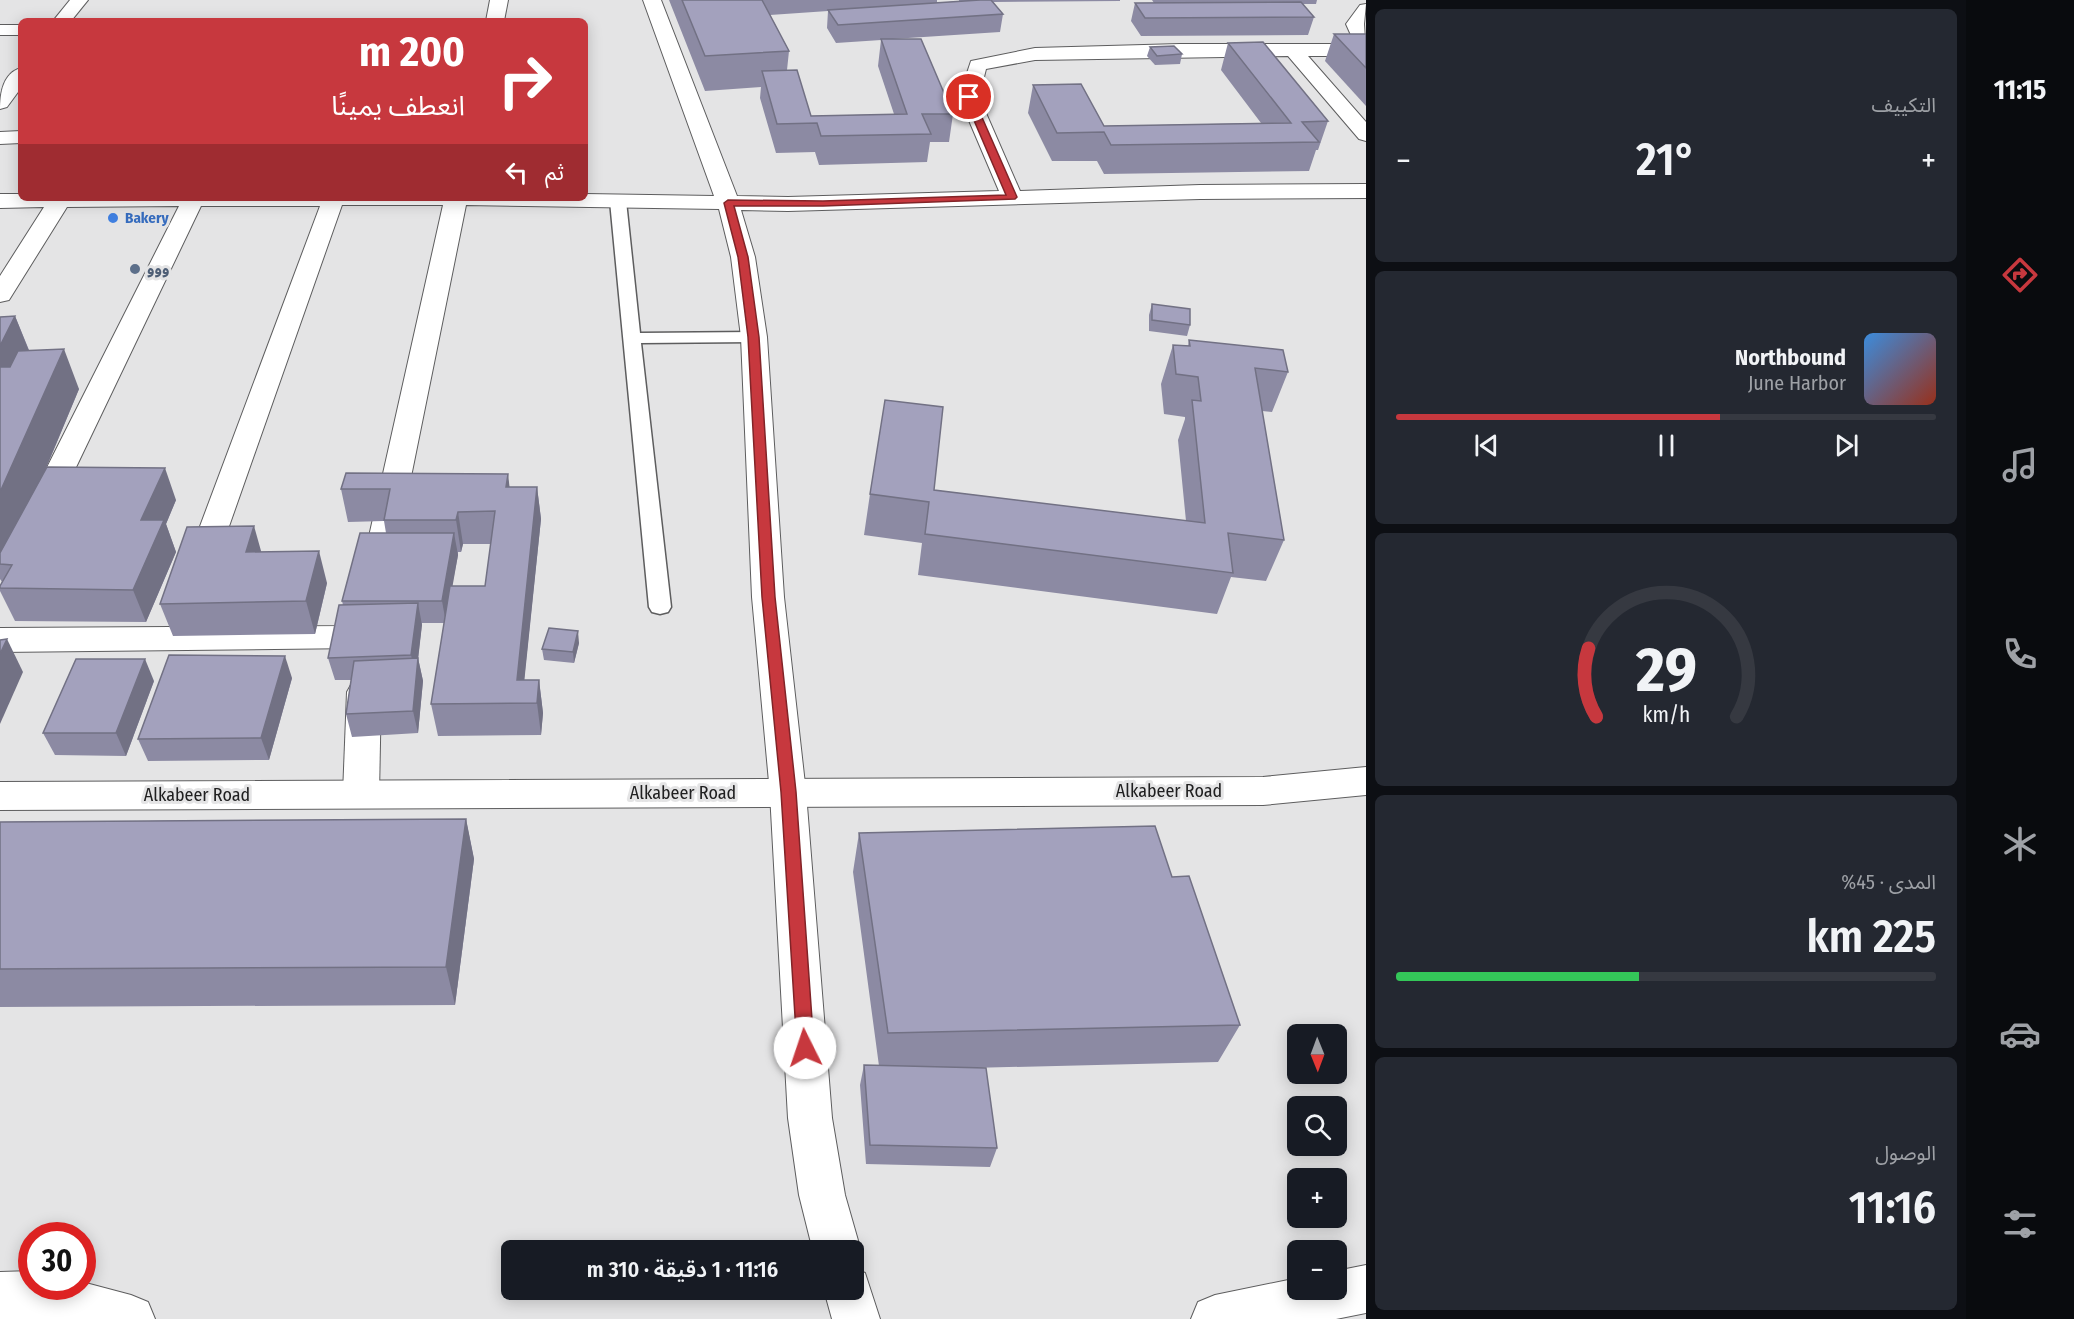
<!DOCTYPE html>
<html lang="ar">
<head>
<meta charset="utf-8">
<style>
  :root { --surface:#171b24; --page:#242831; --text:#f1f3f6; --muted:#9ea1a6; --line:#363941; --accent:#c7383e }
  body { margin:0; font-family:"Fira Sans Condensed","Noto Sans Arabic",sans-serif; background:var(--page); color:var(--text); direction:rtl; height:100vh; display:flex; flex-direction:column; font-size:22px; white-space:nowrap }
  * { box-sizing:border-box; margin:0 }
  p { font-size:20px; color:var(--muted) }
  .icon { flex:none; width:33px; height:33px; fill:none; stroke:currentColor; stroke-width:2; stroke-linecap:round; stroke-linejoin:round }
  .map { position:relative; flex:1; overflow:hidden; direction:ltr }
  .details { display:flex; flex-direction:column; gap:9px; padding:9px; background:#0d0f14; width:600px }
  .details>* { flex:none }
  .guide { position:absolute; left:18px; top:18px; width:570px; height:183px; border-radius:9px; box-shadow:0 3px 15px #0003; direction:rtl; background:#c7383e; color:#fff; overflow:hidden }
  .needle { width:39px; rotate:179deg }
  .tools { position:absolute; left:1287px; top:1024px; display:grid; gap:12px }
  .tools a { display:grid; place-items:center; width:60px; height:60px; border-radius:9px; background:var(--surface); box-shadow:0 3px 15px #0003; font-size:30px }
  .speed { position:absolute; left:18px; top:1222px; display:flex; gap:12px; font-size:30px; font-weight:700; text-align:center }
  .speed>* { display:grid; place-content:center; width:78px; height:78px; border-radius:50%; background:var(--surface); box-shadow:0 3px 15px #0003; line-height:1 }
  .speed .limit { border:9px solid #d22; background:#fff; color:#111 }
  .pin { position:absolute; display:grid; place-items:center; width:51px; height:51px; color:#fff; margin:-26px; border:3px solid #fff; border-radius:50%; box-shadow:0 2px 6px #0007 }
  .me { position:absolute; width:66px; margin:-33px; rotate:356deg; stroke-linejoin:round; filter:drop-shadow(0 0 4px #0008) }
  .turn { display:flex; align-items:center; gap:21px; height:126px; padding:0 24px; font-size:27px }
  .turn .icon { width:78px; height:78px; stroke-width:2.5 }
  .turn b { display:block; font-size:42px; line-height:51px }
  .then { display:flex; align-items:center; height:57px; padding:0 24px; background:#0003; gap:12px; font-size:22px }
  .big { font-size:45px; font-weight:600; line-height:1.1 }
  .details .tile { flex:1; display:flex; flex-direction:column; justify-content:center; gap:9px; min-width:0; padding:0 21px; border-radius:9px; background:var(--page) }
  .details .dial { align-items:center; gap:0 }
  .dial svg { height:156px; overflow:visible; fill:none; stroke:var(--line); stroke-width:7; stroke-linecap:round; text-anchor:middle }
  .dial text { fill:var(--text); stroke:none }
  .song { display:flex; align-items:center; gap:18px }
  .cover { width:72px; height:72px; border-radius:9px; background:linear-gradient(135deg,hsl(210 70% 55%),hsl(10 70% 35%)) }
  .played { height:6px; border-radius:3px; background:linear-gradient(90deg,var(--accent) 60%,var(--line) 60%) }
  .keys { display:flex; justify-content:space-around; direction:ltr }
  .heat { display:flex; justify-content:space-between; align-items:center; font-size:33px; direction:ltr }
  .charge { height:9px; border-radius:4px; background:linear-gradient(90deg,#34c759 45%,var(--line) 0) }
  .trip { position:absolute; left:501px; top:1240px; width:363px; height:60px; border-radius:9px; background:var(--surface); box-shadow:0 3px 15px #0003; font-weight:600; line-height:60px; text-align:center; direction:rtl }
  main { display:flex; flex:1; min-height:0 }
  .tabs { display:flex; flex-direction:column; width:108px; justify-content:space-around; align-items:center; background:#090b0e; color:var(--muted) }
  .tabs .icon { width:42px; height:42px }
  .tabs .active { color:var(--accent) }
  .tabs b { font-size:27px; color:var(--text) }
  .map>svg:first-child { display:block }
</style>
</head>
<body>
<main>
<nav class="tabs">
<b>11:15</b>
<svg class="icon active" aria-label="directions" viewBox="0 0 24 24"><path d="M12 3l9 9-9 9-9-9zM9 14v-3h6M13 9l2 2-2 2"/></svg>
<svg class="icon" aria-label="music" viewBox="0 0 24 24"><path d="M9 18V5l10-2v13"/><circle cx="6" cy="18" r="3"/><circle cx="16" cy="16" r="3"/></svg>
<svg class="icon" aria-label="phone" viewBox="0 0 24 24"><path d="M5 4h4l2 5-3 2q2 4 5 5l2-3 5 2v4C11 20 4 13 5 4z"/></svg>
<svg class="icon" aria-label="climate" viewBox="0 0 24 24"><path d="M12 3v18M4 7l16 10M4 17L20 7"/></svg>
<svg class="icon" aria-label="car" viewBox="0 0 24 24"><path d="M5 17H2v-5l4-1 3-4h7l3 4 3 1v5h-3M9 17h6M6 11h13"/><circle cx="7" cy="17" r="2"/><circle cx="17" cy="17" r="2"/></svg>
<svg class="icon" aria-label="filters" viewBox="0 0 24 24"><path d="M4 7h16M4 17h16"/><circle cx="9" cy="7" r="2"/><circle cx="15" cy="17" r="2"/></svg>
</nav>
<section class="details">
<div class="tile"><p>التكييف</p>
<div class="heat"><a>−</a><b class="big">21°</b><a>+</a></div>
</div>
<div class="tile">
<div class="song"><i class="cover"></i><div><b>Northbound</b><p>June Harbor</p></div></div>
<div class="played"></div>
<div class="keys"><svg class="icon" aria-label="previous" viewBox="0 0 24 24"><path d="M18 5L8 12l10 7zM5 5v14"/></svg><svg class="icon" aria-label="pause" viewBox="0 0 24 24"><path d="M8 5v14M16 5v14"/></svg><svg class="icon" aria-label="next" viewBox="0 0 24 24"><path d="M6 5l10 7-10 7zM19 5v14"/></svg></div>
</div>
<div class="tile dial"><svg viewBox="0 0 100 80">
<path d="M14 69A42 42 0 1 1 86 69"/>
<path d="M14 69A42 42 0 0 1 10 34" stroke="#c7383e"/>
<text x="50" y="56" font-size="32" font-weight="700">29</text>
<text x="50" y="72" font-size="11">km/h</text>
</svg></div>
<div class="tile"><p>المدى · 45%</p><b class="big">225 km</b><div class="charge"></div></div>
<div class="tile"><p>الوصول</p><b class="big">11:16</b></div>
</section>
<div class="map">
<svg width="1366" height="1319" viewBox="0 0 1366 1319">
  <rect width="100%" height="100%" fill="#e4e4e5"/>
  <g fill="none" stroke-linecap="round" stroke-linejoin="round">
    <defs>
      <polygon id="service" points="618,196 626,201 640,333 754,332 760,333 763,337 760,341 754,342 641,343 671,607 668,612 660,614 652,612 649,607 610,201"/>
      <g id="minor">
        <polygon points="70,0 88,0 71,21 53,21"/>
        <polygon points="490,0 508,0 504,21 486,21"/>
        <polygon points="643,0 661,0 737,196 788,197 999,191 959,97 971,61 1035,48 1180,44 1355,44 1346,24 1360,5 1366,4 1364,24 1366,56 1308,56 1366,122 1366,141 1359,139 1288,56 1035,60 986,69 979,97 1020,191 1200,185 1366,184 1366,198 1200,199 788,211 741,210 755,257 767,337 784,597 806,793 832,1118 845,1195 861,1251 854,1268 854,1251 813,1251 799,1195 788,1118 770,793 752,597 741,337 731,257 719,209 466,205 379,635 374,643 358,648 0,652 0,628 349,626 443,205 342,205 214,569 210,576 199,579 188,576 184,569 320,206 201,206 57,507 52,514 42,516 32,514 27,507 179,206 67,207 9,300 0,302 0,276 44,207 0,208 0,194 21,194 21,198 585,198 585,194 714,196"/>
        <rect x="0" y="25" width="21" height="10"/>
        <path d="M21,68V88L7,107L0,109C0,93 3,73 21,68Z"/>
        <polygon points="21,131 21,143 0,144 0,132"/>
        <polygon points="364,680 376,683 381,692 379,794 374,804 361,808 348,804 343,794 347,692 352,683"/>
        <polygon points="1366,1265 1366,1313 1336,1319 1191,1319 1198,1302 1215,1295 1298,1278 1298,1290 1336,1290 1336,1271"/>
        <polygon points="854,1268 865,1273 880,1319 832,1319 824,1290 854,1290"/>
        <polygon points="32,1271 32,1287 82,1287 82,1282 131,1295 148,1302 155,1319 0,1319 0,1272"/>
      </g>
      <polygon id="tertiary" points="1366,767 1366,795 1263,805 0,810 0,782 1263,777"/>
    </defs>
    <use href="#service" stroke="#5d5d5e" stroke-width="3"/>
    <use href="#minor" stroke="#5d5d5e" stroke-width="2"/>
    <use href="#tertiary" stroke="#5d5d5e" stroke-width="2"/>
    <use href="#service" fill="#fff" fill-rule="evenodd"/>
    <use href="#minor" fill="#fff" fill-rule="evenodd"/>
    <use href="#tertiary" fill="#fff" fill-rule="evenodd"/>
  </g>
  <g fill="#8c8aa3" fill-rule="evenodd">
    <path d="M669,0H937V3L959,1V0H1120V1L993,2L1003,14L1000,32L893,39L953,114L949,142H930L927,162L819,165L815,152L776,153L760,98L761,87L705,91ZM828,11L827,28L836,43L881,40L878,66L894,114L811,116L787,70L789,51L770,15Z"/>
    <polygon points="1152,0 1317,0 1316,4 1302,4 1314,17 1308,35 1141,36 1131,21 1135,3 1154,3"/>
    <polygon points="1334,34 1366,34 1366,106 1325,61"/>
    <polygon points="1228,43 1328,121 1318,150 1316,150 1309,171 1104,174 1097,161 1052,161 1028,113 1033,85 1104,126 1261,123 1221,70"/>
    <polygon points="1150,47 1182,54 1180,64 1155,65 1147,56"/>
    <polygon points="1152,304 1190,325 1187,336 1149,331 1149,315"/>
    <polygon points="15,316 29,350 79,389 44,473 176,500 166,524 176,552 146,622 15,621 0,591 0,586 2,582 0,579 0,317"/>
    <polygon points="1189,340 1288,372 1272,412 1262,411 1284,540 1266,581 1231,577 1217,614 918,575 922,543 864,535 870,494 934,490 1186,521 1178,440 1185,419 1185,417 1164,414 1161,384 1173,345 1188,346"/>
    <path d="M510,487H537L541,519L524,680H539L543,713L541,735L438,736L431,704L444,623H422L418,658L423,681L418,733L352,737L346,714L351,680H335L328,658L343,605L342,601L386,533L384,521L348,522L341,489ZM463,544H491L485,586H452L458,555V552H461Z"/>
    <polygon points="261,552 327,583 315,634 173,636 160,604"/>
    <polygon points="579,643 574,663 544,660 542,649"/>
    <polygon points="292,678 269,760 148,761 138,739"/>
    <polygon points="154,681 126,756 55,755 43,733"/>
    <polygon points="466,819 474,859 455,1005 0,1007 0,822"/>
    <polygon points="859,833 1172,877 1240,1025 1218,1062 970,1068 997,1148 990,1167 866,1164 860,1085 864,1065 879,1066 853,872"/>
  </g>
  <g fill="#727184">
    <polygon points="15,316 31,356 0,394 0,346"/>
    <polygon points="64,349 79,389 6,564 0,564 0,492"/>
    <polygon points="165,468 176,500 166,524 176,552 146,622 133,590 141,520"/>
    <polygon points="508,474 512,507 506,487"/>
    <polygon points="537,487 541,519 522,703 517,680"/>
    <polygon points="458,512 463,544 461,552 456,520"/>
    <polygon points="254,526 263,558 246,552"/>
    <polygon points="454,533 458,555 446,623 442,601"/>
    <polygon points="319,551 327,583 315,634 306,601"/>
    <polygon points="418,603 422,625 416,677 411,655"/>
    <polygon points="578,631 579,643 574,663 573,652"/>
    <polygon points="7,639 23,672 0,724 0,654"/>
    <polygon points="285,656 292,678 269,760 261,738"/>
    <polygon points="418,658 423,681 418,733 413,711"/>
    <polygon points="145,659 154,681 126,756 116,733"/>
    <polygon points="539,680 543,713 541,735 537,703"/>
    <polygon points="466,819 474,859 455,1005 446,967"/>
  </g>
  <g fill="#a3a1bd" stroke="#727184" stroke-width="1.5">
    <polygon points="682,0 762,0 789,51 705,56"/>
    <polygon points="980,0 991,0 1003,14 838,25 828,10"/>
    <polygon points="1301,2 1314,17 1145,18 1135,3"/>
    <polygon points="1334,34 1366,34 1366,68"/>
    <polygon points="881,39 921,39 953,114 922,114 931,134 821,136 817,123 777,124 762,71 797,70 811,116 907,114"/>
    <polygon points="1263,42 1328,121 1302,122 1319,142 1111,145 1104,132 1057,133 1033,85 1081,84 1104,126 1291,123 1228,43"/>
    <polygon points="1174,46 1182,54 1157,56 1150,47"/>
    <polygon points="1152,304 1190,309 1190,325 1152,320"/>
    <polygon points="15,316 0,346 0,317"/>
    <polygon points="1189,340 1283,350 1288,372 1255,368 1284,540 1228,533 1233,573 925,534 929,502 870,494 885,400 943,407 934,490 1205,523 1192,400 1201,401 1198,377 1176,374 1173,345 1190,346"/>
    <polygon points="64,349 0,492 0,367 10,367 18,351"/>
    <polygon points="47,467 165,468 141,520 164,520 133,590 0,588 0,586 12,565 0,564 0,553"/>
    <polygon points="346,473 508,474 506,487 537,487 517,680 539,680 537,703 431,704 450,586 485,586 495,511 458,512 456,520 384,520 390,489 341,489"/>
    <polygon points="254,526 246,552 319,551 306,601 160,604 187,527"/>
    <polygon points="360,533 454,533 442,601 342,601"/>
    <polygon points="418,603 411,655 328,658 339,605"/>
    <polygon points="549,628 578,631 573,652 542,649"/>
    <polygon points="7,639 0,654 0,640"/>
    <polygon points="169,655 285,656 261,738 138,739"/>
    <polygon points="418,658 413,711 346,714 354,661"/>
    <polygon points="76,659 145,659 116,733 43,733"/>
    <polygon points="466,819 446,967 0,969 0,822"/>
    <polygon points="1155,826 1172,877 1189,876 1240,1025 888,1033 859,833"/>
    <polygon points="864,1065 986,1068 997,1148 870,1145"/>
  </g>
  <polygon fill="#c7383e" stroke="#812428" stroke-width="1.5" points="969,94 973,97 1017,197 1015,199 823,206 734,206 748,257 759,337 775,597 796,792 814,1048 812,1054 805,1056 799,1054 797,1048 781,792 762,597 748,337 738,257 724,203 728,200 823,201 1006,195 964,97"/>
  <circle fill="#3f7fe0" stroke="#e4e4e5" stroke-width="2" cx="113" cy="218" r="6"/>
  <circle fill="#5c6f8a" stroke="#e4e4e5" stroke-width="2" cx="135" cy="269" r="6"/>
  <g text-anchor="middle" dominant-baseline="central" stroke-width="6" stroke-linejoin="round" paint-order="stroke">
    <g font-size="15" font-weight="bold" fill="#366cbe" stroke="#e4e4e5" text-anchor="start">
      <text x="125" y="218">Bakery</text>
    </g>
    <g font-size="15" font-weight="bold" fill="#4e5e75" stroke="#e4e4e5" text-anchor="start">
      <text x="147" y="269">ووو</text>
    </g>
    <g font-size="18" fill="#202021" stroke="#e4e4e5">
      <text x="1169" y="791">Alkabeer Road</text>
      <text x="683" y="793">Alkabeer Road</text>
      <text x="197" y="795">Alkabeer Road</text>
    </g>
  </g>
</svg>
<div class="tools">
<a><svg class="needle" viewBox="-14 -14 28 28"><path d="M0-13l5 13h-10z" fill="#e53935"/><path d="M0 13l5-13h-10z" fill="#9ea1a6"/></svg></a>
<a><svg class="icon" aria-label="search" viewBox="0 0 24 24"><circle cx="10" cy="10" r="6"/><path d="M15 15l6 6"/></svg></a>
<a>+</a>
<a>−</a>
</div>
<div class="speed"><div class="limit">30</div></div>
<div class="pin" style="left:969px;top:97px;background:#d93025"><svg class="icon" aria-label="arrive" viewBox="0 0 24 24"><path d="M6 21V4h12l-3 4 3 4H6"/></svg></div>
<svg class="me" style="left:805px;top:1048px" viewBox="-20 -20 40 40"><circle r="19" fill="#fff"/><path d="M0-13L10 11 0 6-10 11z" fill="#c7383e"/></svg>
<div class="trip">11:16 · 1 دقيقة · 310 m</div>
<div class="guide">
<div class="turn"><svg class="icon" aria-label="right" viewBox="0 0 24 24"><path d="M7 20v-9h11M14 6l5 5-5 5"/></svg><div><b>200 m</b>انعطف يمينًا</div></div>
<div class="then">ثم<svg class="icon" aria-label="left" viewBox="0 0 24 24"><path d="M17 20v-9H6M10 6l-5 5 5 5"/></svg></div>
</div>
</div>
</main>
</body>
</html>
